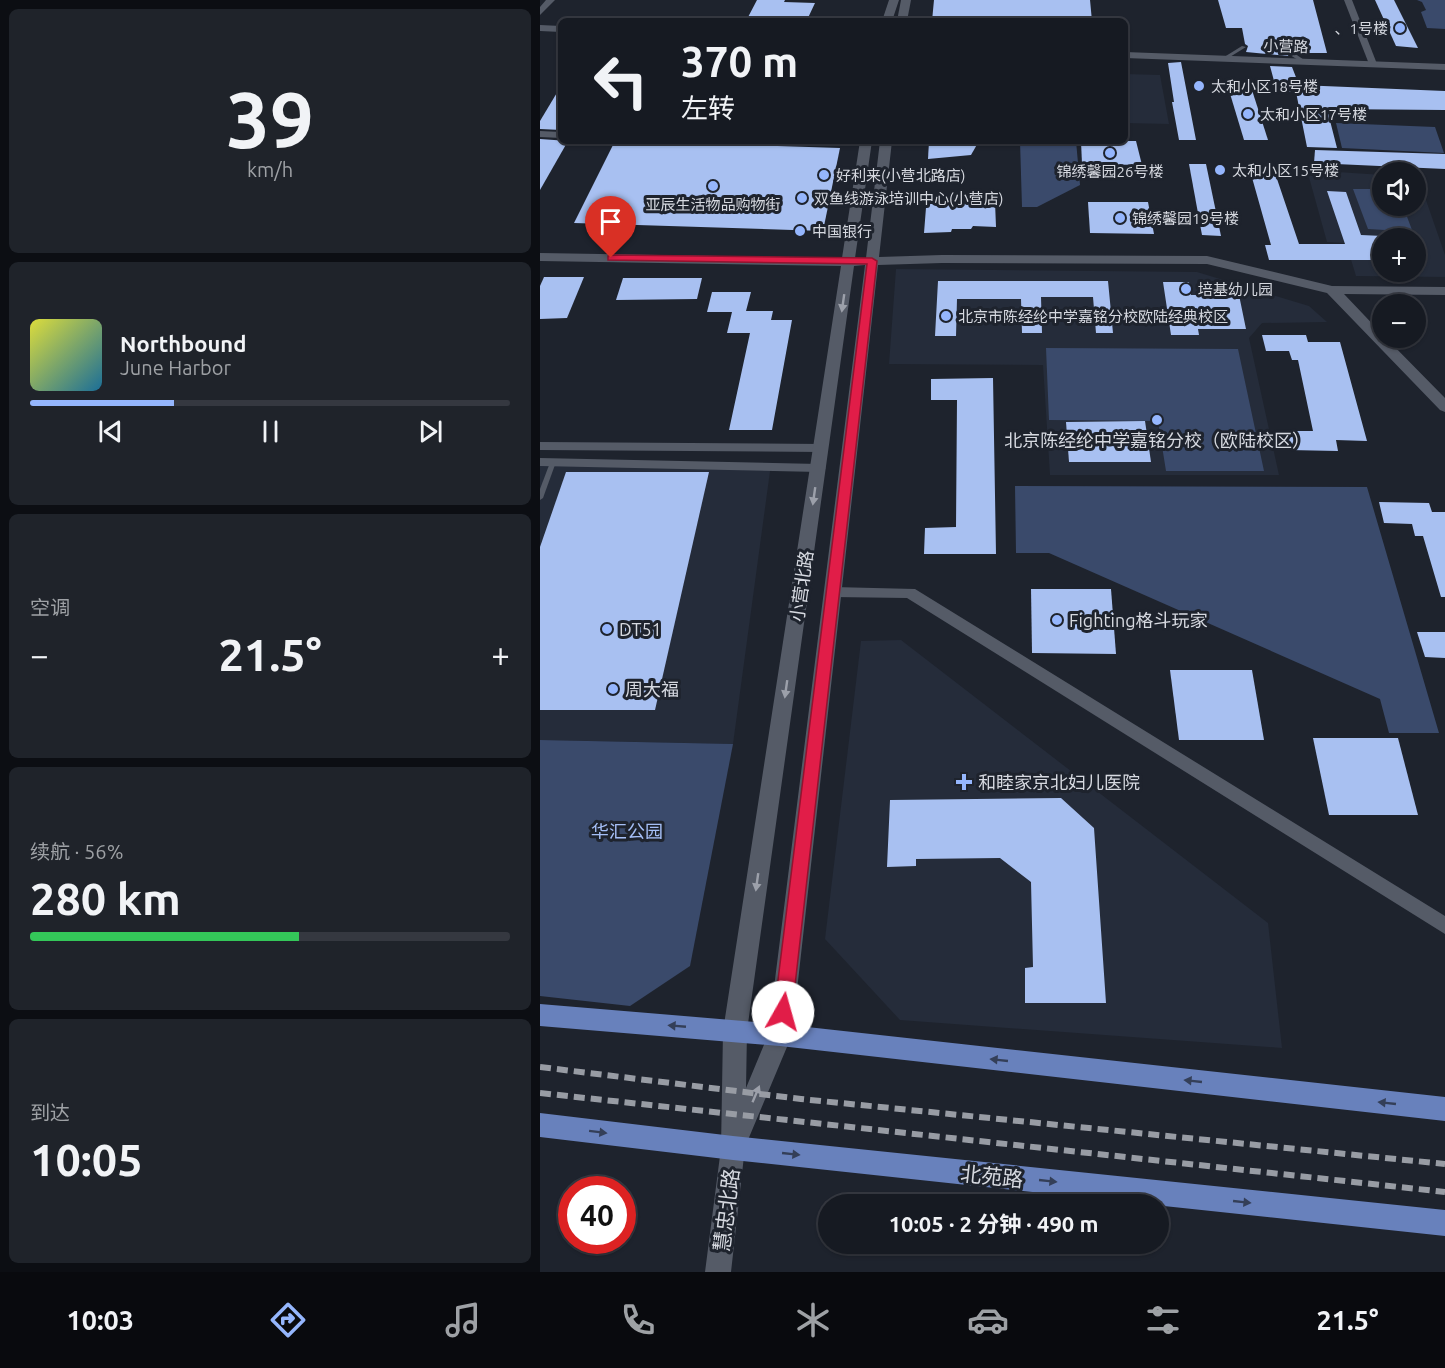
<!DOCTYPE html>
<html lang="zh">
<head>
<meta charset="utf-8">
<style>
  :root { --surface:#161a22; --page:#1f232a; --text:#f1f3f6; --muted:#9ea1a5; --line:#353840; --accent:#95b6fd }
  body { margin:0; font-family:Ubuntu,"Noto Sans SC",sans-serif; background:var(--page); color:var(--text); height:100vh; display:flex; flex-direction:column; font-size:22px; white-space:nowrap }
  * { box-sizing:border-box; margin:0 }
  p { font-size:20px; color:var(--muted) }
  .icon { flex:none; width:33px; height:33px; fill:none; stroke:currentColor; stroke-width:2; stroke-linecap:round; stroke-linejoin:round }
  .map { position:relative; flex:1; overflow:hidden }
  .details { display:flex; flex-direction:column; gap:9px; padding:9px; background:#0c0e13; width:540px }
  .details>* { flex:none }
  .top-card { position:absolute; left:18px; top:18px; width:570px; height:126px; border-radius:9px; box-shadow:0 2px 4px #0004,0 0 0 2px var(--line); background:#161a22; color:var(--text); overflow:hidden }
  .controls { position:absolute; left:832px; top:162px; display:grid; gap:12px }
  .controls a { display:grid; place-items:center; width:54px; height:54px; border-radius:50%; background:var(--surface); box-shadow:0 2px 4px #0004,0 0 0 2px var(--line); font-size:30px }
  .speed { position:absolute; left:18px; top:1176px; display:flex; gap:12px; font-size:30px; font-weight:700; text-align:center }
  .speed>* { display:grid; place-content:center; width:78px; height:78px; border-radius:50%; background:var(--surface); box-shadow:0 2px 4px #0004,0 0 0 2px var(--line); line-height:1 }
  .speed .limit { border:9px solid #d22; background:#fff; color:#111 }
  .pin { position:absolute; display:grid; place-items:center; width:51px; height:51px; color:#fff; margin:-62px -26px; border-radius:50% 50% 50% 0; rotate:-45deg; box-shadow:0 0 6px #0007 }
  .pin .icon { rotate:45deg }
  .me { position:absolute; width:66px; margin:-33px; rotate:7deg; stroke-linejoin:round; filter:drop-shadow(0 0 4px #0008) }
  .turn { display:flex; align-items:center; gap:21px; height:126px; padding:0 24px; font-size:27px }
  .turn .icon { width:78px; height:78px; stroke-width:2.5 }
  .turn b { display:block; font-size:42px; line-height:51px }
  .big { font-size:45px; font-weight:700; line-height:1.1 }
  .details .widget { flex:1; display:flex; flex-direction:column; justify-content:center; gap:9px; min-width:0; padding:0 21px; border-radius:9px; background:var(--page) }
  .details .dial { align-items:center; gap:0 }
  .dial b { font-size:78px; line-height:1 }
  .song { display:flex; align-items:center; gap:18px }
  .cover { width:72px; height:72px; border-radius:9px; background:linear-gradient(135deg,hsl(60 70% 55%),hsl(200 70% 35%)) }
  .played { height:6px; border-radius:3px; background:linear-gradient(90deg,var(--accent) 30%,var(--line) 30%) }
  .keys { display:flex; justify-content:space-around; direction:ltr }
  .heat { display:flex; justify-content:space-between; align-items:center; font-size:33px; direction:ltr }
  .charge { height:9px; border-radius:4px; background:linear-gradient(90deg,#34c759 56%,var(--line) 0) }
  .trip { position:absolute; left:278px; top:1194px; width:351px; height:60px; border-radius:30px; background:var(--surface); box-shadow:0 2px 4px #0004,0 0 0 2px var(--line); font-weight:700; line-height:60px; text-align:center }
  .menu { display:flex; height:96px; justify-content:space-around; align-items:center; background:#090a0e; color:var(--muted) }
  .menu .icon { width:42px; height:42px }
  .menu .selected { color:var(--accent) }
  .menu b { font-size:27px; color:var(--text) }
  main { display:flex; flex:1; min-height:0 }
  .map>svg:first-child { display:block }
</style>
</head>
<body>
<main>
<section class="details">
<div class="widget dial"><b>39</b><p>km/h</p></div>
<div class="widget">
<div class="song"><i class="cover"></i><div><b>Northbound</b><p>June Harbor</p></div></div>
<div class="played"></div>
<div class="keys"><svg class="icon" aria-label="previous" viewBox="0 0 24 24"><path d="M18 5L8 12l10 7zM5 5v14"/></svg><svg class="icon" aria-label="pause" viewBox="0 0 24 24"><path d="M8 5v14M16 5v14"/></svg><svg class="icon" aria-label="next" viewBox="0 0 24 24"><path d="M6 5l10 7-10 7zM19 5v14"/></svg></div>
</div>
<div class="widget"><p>空调</p>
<div class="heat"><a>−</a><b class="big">21.5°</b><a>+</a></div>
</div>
<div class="widget"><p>续航 · 56%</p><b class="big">280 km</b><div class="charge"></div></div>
<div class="widget"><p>到达</p><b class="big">10:05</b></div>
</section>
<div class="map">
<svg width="905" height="1272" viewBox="0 0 905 1272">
  <rect width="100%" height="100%" fill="#1e232d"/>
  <g fill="#252c3a" fill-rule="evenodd">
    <polygon points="585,74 620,75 629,124 585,123"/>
    <path d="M767,170L843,175V206H876V177H878L905,255V277L816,276L806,243L787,242ZM843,238H876V272H843Z"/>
    <polygon points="356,269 657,272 769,306 787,322 722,323 709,338 739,475 510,475 503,365 349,364"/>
    <polygon points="0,464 231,464 193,744 0,740"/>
    <polygon points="361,640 728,923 742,1048 360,1020 285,939 321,641"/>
  </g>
  <g fill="#3a4a6b">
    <polygon points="877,0 905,0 905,29 887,28 881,12 886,10 882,2"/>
    <polygon points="796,123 895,127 904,153 802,148"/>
    <polygon points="480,141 536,141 540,185 497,207 482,207"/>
    <polygon points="813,189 843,189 843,206 863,206 875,238 849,238 845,230 828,229"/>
    <polygon points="506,348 698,349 724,471 626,471 618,421 509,420"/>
    <polygon points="475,486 827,487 899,733 849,733 840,699 509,553 476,553"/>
    <polygon points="0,740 193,744 150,966 90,1006 0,996"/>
  </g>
  <g fill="#a8c0f1">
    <polygon points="217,0 245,0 244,2 275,3 267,20 235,19 234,21 206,21"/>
    <polygon points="394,0 550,0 552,21 392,21"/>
    <polygon points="678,0 773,0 787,53 758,53 750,51 748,56 706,52 708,46 705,44 702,28 686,28"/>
    <polygon points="835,0 854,0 878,48 856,46"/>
    <polygon points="641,62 656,140 639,140 632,102 634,102 628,63"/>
    <polygon points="730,66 752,67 759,85 905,91 905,110 787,109 797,148 767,147 756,92 737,92"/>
    <polygon points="21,86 21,130 0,129 0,121"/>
    <polygon points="688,87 711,87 728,140 704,140"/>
    <polygon points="0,139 28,141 0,190"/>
    <polygon points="75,141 300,148 283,231 34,223"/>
    <polygon points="389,141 439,141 431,155 388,159"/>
    <polygon points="541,141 596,141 602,165 542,164"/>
    <polygon points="775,150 905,154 905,169 774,163"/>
    <polygon points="649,164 666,164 681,236 662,235"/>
    <polygon points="735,173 759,244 805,244 787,191 806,192 821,235 843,236 843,260 729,260 725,245 731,245 711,174"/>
    <polygon points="387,195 416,198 417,201 455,202 456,227 433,226 431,229 412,229 411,232 384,233"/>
    <polygon points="548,202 608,202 614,234 550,233"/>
    <polygon points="4,277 44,277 27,318 0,319 0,286"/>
    <polygon points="83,278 162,278 157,299 76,300"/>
    <polygon points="398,281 568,281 573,333 556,333 553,297 501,297 502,333 482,333 481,299 417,299 416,336 395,336"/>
    <polygon points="623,282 649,282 651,295 699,295 706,329 658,329 659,335 631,335"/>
    <polygon points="172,292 211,292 206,311 233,311 231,320 252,320 232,430 189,430 210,333 187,333 192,312 167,312"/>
    <polygon points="722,335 766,335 768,342 800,342 827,441 796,440 798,451 749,450 745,431 773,431 758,360 752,360 749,351 726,351"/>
    <polygon points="453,378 456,554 384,554 385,528 416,527 417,400 391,400 391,379"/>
    <polygon points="605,421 611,462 529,462 526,422"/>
    <polygon points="26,472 169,472 115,710 0,710 0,547"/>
    <polygon points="839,502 889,503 892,512 905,512 905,597 901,597 883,536 875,536 872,524 844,523"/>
    <polygon points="491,589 571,589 576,654 492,653"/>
    <polygon points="877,632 905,632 905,658 885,657"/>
    <polygon points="630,670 712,670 724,740 639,740"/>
    <polygon points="773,738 858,738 878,815 789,815"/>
    <polygon points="521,798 554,828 566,1003 485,1003 485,968 493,967 491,882 460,858 376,859 376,866 347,867 350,800"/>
  </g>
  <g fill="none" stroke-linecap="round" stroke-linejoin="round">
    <g fill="#555b67" fill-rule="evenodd">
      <polygon points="702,46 706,47 685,60 681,59"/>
      <polygon points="750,53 754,53 767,62 763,63 750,55"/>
      <polygon points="11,460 13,460 16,462 3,498 0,500 0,489"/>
    </g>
    <g fill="#555b67" fill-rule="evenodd">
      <polygon points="6,0 15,0 0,15 0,7"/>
      <polygon points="804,0 812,0 837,64 836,66 829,64"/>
      <polygon points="0,131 21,132 21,138 0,137"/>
      <polygon points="192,141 329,141 331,143 326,146 197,144"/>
      <polygon points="0,442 282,444 288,448 282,452 0,450"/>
      <polygon points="0,458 279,464 286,468 279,472 0,466"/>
      <polygon points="293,587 375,589 905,916 905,934 367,598 293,597 286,592"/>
    </g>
    <g fill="#555b67" fill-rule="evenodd">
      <polygon points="349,0 359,0 352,21 342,21"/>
      <polygon points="361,0 371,0 367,21 357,21"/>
      <polygon points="0,25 21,26 21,32 0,31"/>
      <polygon points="585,52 905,64 905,70 585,58"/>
      <path d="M320,141H332L315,258H326L340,141H352L339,257L402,255L667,256L792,286L905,287V295L804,294L843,335V338H846L905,398V412L900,410L787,293L667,264L402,263L338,265L252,1035L205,1147L191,1272H165L181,1148L183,1031L301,266L0,261V253L302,258ZM325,265L228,1035L206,1088L207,1031L314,266Z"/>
    </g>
    <g fill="#6881bc" fill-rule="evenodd">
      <polygon points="0,1004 240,1024 905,1097 905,1121 240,1046 0,1026"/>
      <polygon points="0,1113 193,1136 905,1210 905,1236 193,1160 0,1137"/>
    </g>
    <g stroke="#989ca4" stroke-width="6" stroke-dasharray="11 6" stroke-linecap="butt">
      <polyline points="0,1067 261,1099 905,1164"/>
      <polyline points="0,1093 905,1192"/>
    </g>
  </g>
  <defs><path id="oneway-solid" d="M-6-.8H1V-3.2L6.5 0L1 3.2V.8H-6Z" transform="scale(1.5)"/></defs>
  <g fill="#9ca0aa">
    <use href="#oneway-solid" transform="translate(303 303) rotate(98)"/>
    <use href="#oneway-solid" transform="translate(274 496) rotate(98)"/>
    <use href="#oneway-solid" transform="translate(246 689) rotate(98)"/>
    <use href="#oneway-solid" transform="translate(217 882) rotate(98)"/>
    <use href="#oneway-solid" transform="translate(216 1094) rotate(-67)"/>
  </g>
  <g fill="#343f58">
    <use href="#oneway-solid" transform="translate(137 1026) rotate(-175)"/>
    <use href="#oneway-solid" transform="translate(459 1060) rotate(-174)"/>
    <use href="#oneway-solid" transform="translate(653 1081) rotate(-174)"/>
    <use href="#oneway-solid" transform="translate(847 1103) rotate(-174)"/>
    <use href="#oneway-solid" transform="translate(58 1132) rotate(7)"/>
    <use href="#oneway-solid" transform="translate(251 1154) rotate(6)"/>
    <use href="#oneway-solid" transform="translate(508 1181) rotate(6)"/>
    <use href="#oneway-solid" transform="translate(702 1202) rotate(6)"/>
  </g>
  <polygon fill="#e11d48" stroke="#92132f" stroke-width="1.5" points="71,255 332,258 337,261 252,1012 249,1018 243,1020 237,1018 234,1012 327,264 68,260 68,256"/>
  <g fill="#95b6fd" stroke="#1e232d" stroke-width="2">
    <circle cx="860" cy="28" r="6"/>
    <circle cx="659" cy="86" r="6"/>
    <circle cx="708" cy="114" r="6"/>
    <circle cx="570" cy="153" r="6"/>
    <circle cx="680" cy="170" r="6"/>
    <circle cx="284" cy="175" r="6"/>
    <circle cx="173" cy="186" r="6"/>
    <circle cx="262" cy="198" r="6"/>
    <circle cx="580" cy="218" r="6"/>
    <circle cx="260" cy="231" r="6"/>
    <circle cx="646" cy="289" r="6"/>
    <circle cx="406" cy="316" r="6"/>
    <circle cx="617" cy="420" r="6"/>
    <circle cx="517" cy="620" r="6"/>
    <circle cx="67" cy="629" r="6"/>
    <circle cx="73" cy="689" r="6"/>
    <path d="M421 773h6v6h6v6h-6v6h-6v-6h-6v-6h6z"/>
  </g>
  <g text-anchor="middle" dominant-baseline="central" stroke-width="6" stroke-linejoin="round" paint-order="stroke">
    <g font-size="15" fill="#d6d9e0" stroke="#1e232d" text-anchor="start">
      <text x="848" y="28" text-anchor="end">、1号楼</text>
      <text x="671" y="86">太和小区18号楼</text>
      <text x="720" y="114">太和小区17号楼</text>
      <text x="692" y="170">太和小区15号楼</text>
      <text x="570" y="171" text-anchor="middle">锦绣馨园26号楼</text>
      <text x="296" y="175">好利来(小营北路店)</text>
      <text x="274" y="198">双鱼线游泳培训中心(小营店)</text>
      <text x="173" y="204" text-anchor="middle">亚辰生活物品购物街</text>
      <text x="592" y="218">锦绣馨园19号楼</text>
      <text x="272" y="231">中国银行</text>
      <text x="658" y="289">培基幼儿园</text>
      <text x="418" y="316">北京市陈经纶中学嘉铭分校欧陆经典校区</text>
    </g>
    <g font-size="15" fill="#d6d9e0" stroke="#1e232d">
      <text transform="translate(746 46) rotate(2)">小营路</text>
    </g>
    <g font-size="18" fill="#d6d9e0" stroke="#1e232d" text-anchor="start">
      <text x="617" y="440" text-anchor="middle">北京陈经纶中学嘉铭分校（欧陆校区）</text>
      <text x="529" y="620">Fighting格斗玩家</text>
      <text x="79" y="629">DT51</text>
      <text x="85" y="689">周大福</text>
      <text x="438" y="782">和睦家京北妇儿医院</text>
    </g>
    <g font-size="18" fill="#d6d9e0" stroke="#1e232d">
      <text transform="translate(261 586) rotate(-82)">小营北路</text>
    </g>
    <g font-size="18" fill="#a5bff6" stroke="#1e232d">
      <text x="87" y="831">华汇公园</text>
    </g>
    <g font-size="21" fill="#d6d9e0" stroke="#1e232d">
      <text transform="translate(452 1176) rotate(6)">北苑路</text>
      <text transform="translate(186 1210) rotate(-83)">慧忠北路</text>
    </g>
  </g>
</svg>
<div class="controls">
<a><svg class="icon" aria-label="sound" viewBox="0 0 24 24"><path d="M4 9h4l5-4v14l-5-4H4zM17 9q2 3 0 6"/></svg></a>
<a>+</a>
<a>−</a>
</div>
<div class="speed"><div class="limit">40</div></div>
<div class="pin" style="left:71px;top:258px;background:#d93025"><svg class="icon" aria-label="arrive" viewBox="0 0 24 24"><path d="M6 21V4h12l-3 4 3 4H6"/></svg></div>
<svg class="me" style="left:243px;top:1012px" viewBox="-20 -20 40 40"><circle r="19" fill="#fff"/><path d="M0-13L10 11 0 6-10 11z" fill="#e11d48"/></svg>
<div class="trip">10:05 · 2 分钟 · 490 m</div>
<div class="top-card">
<div class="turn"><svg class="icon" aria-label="left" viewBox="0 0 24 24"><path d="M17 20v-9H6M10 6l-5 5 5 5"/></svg><div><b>370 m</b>左转</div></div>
</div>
</div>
</main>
<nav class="menu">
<b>10:03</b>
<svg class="icon selected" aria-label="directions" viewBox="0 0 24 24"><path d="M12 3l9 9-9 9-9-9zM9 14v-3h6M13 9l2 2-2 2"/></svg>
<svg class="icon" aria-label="music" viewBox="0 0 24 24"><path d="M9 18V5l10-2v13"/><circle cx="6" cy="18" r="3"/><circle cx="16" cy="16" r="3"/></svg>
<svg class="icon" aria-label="phone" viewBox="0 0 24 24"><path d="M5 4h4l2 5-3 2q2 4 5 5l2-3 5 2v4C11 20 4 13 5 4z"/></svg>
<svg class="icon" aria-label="climate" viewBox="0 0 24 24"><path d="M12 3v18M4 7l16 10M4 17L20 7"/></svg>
<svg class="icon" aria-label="car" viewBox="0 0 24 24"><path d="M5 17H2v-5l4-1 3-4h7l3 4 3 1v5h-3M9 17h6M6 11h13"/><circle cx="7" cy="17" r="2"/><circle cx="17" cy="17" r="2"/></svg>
<svg class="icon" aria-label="filters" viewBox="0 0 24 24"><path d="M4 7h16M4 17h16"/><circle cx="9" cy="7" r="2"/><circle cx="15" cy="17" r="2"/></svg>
<b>21.5°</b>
</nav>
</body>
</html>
